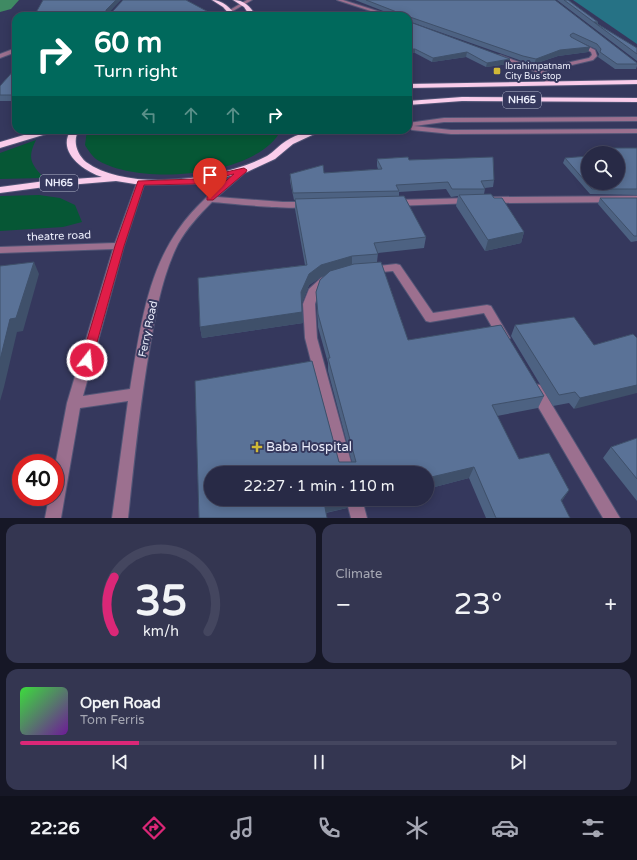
<!DOCTYPE html>
<html lang="en">
<head>
<meta charset="utf-8">
<style>
  :root { --surface:#282a46; --page:#343651; --text:#f1f3f6; --muted:#a5a7b3; --line:#44465f; --accent:#db2777 }
  body { margin:0; font-family:"Varela Round",sans-serif; background:var(--page); color:var(--text); height:100vh; display:flex; flex-direction:column; font-size:15px; white-space:nowrap }
  * { box-sizing:border-box; margin:0 }
  p { font-size:13px; color:var(--muted) }
  .icon { flex:none; width:22px; height:22px; fill:none; stroke:currentColor; stroke-width:2; stroke-linecap:round; stroke-linejoin:round }
  .map { position:relative; height:518px; overflow:hidden }
  .side { display:flex; flex-direction:column; gap:6px; padding:6px; background:#161726; flex:1 }
  .side>* { flex:none }
  .banner { position:absolute; left:12px; top:12px; width:400px; height:122px; border-radius:12px; box-shadow:0 2px 10px #0003,0 0 0 1px var(--line); background:#00695c; color:#fff; overflow:hidden }
  .fabs { position:absolute; left:581px; top:146px; display:grid; gap:8px }
  .fabs a { display:grid; place-items:center; width:44px; height:44px; border-radius:50%; background:var(--surface); box-shadow:0 2px 10px #0003,0 0 0 1px var(--line); font-size:20px }
  .speed { position:absolute; left:12px; top:454px; display:flex; gap:8px; font-size:20px; font-weight:700; text-align:center }
  .speed>* { display:grid; place-content:center; width:52px; height:52px; border-radius:50%; background:var(--surface); box-shadow:0 2px 10px #0003,0 0 0 1px var(--line); line-height:1 }
  .speed .limit { border:6px solid #d22; background:#fff; color:#111 }
  .pin { position:absolute; display:grid; place-items:center; width:34px; height:34px; color:#fff; margin:-41px -17px; border-radius:50% 50% 50% 0; rotate:-45deg; box-shadow:0 0 4px #0007 }
  .pin .icon { rotate:45deg }
  .me { position:absolute; width:44px; margin:-22px; rotate:16deg; stroke-linejoin:round; filter:drop-shadow(0 0 3px #0008) }
  .turn { display:flex; align-items:center; gap:14px; height:84px; padding:0 16px; font-size:18px }
  .turn .icon { width:52px; height:52px; stroke-width:2.5 }
  .turn b { display:block; font-size:28px; line-height:34px }
  .lanes { display:flex; align-items:center; height:38px; padding:0 16px; background:#0003; justify-content:center; gap:20px; direction:ltr }
  .lanes .off { opacity:.35 }
  .big { font-size:30px; font-weight:600; line-height:1.1 }
  .side .widget { flex:1; display:flex; flex-direction:column; justify-content:center; gap:6px; min-width:0; padding:0 14px; border-radius:12px; background:var(--page) }
  .side .dial { align-items:center; gap:0 }
  .dial svg { height:104px; overflow:visible; fill:none; stroke:var(--line); stroke-width:7; stroke-linecap:round; text-anchor:middle }
  .dial text { fill:var(--text); stroke:none }
  .song { display:flex; align-items:center; gap:12px }
  .cover { width:48px; height:48px; border-radius:6px; background:linear-gradient(135deg,hsl(120 70% 55%),hsl(280 70% 35%)) }
  .played { height:4px; border-radius:2px; background:linear-gradient(90deg,var(--accent) 20%,var(--line) 20%) }
  .keys { display:flex; justify-content:space-around; direction:ltr }
  .heat { display:flex; justify-content:space-between; align-items:center; font-size:22px; direction:ltr }
  .side .tiles { flex:1; display:grid; gap:6px; grid-template-columns:1fr 1fr }
  .widget:last-child { grid-column:span 2 }
  .trip { position:absolute; left:204px; top:466px; width:230px; height:40px; border-radius:20px; background:var(--surface); box-shadow:0 2px 10px #0003,0 0 0 1px var(--line); font-weight:600; line-height:40px; text-align:center }
  .dock { display:flex; height:64px; justify-content:space-around; align-items:center; background:#10111c; color:var(--muted) }
  .dock .icon { width:28px; height:28px }
  .dock .active { color:var(--accent) }
  .dock b { font-size:18px; color:var(--text) }
  .map>svg:first-child { display:block }
</style>
</head>
<body>
<div class="map">
<svg width="637" height="518" viewBox="0 0 637 518">
  <rect width="100%" height="100%" fill="#35385d"/>
  <g fill="#065735">
    <path d="M87,130H281C258,177 137,187 96,159C92,156 88,150 85,145Z"/>
    <path d="M36,140C27,158 31,164 44,178L0,179V153Z"/>
    <polygon points="39,195 60,198 75,205 82,222 63,227 0,231 0,196"/>
  </g>
  <polygon fill="#3f8a63" points="0,0 19,0 11,9 0,12"/>
  <polygon fill="#267285" points="573,0 637,0 637,44"/>
  <g fill="none" stroke-linecap="round" stroke-linejoin="round">
    <defs>
      <g id="minor">
        <polygon points="247,0 252,0 231,12 228,11"/>
        <polygon points="337,0 343,0 393,16 386,16"/>
        <polygon points="579,42 595,50 597,56 593,60 542,72 551,83 548,85 536,72 495,56 500,55 538,69 589,58 592,55 591,52 577,44 577,43"/>
        <polygon points="16,48 16,52 0,58 0,54"/>
        <polygon points="637,117 637,121 444,122 414,126 451,130 637,129 637,133 451,134 412,130 408,127 408,123 444,118"/>
        <path d="M241,168H244L248,170L217,197L283,202H308L312,205C305,212 227,203 212,202C199,215 187,228 178,244C162,276 156,312 150,346C140,403 134,461 128,518H112L128,401L80,408L61,518H45L49,497H55V466L67,403L113,249L0,253V247L115,243L137,182L138,180H144L145,182L124,246L83,396L130,389C139,336 146,275 178,230C195,205 218,187 241,168Z"/>
        <polygon points="637,196 637,202 490,203 486,200 490,197"/>
        <polygon points="470,198 473,199 474,201 473,203 394,206 390,203 394,200"/>
        <polygon points="396,264 400,265 433,313 487,305 491,306 510,338 508,341 504,343 500,341 484,313 430,322 426,321 393,271 370,273 365,270 370,267"/>
        <polygon points="329,274 333,276 334,278 319,291 315,304 317,338 354,473 340,473 305,338 303,304 309,289 321,278"/>
        <polygon points="535,384 540,385 620,518 603,518 530,393 528,389 530,385"/>
        <polygon points="346,499 362,499 367,518 351,518"/>
      </g>
      <g id="highway">
        <path d="M212,0C223,0 230,8 237,16H231L223,7Z"/>
        <path d="M233,0C244,0 250,6 256,16H250L244,7Z"/>
        <polygon points="637,80 637,84 408,88 408,84"/>
        <polygon points="462,97 637,98 637,102 462,101 408,105 408,101"/>
        <polygon points="41,130 54,130 53,132 0,148 0,142"/>
        <path d="M71,130H79C72,141 77,154 86,162C129,193 223,179 267,156C274,152 279,145 286,141C297,134 311,130 323,130L293,144L275,159L247,172L194,184L141,185L116,181L45,187L0,193V187L45,181L102,177C84,171 56,152 71,130Z"/>
      </g>
    </defs>
    <use href="#minor" stroke="#525576" stroke-width="2"/>
    <use href="#highway" stroke="#525576" stroke-width="2"/>
    <use href="#minor" fill="#9c708f" fill-rule="evenodd"/>
    <use href="#highway" fill="#facdeb" fill-rule="evenodd"/>
  </g>
  <g fill="#4d6282">
    <polygon points="355,0 555,0 637,63 637,66 636,69 615,69 598,57 599,54 596,49 572,38 590,47 588,52 558,56 534,64 522,61 408,21 408,16 396,16"/>
    <polygon points="557,0 568,0 598,22 598,24 637,48 637,61"/>
    <polygon points="408,23 510,59 509,64 486,67 466,57 432,62 415,53"/>
    <polygon points="16,68 16,101 0,101 0,86"/>
    <polygon points="605,148 637,148 637,195 590,194 563,163 565,158 588,183 618,153 604,153"/>
    <polygon points="408,157 409,160 493,157 494,180 493,187 485,188 485,189 484,194 491,194 494,198 502,198 524,232 521,243 485,251 456,206 458,196 451,197 446,189 399,192 399,196 404,196 426,237 424,248 378,253 377,262 381,262 408,340 501,325 544,396 538,408 497,416 519,459 549,453 569,490 561,502 570,518 486,518 469,478 427,489 427,473 211,473 211,499 348,499 347,508 326,513 327,518 199,518 195,381 312,361 339,462 352,462 328,371 328,363 318,327 316,292 320,280 325,275 321,277 309,285 302,303 303,323 202,338 200,327 198,278 305,265 295,209 295,200 294,200 290,181 290,174 323,165 324,173 378,169 377,166 377,159"/>
    <polygon points="600,198 637,198 637,241 631,242 598,204"/>
    <polygon points="515,325 594,345 633,334 574,409 569,403 553,406 511,336"/>
    <polygon points="637,438 637,501 603,458 611,447"/>
    <polygon points="363,499 384,499 365,504"/>
  </g>
  <g fill="#3f506a">
    <polygon points="116,0 121,0 107,15 107,16 106,10"/>
    <polygon points="590,47 588,52 558,56 534,64 536,59 560,50"/>
    <rect x="408" y="49" width="7" height="4"/>
    <polygon points="467,52 466,57 432,62 433,58"/>
    <polygon points="510,59 509,64 486,67 487,63"/>
    <polygon points="524,232 521,243 485,251 488,240"/>
    <polygon points="352,256 352,268 321,277 309,285 302,303 301,292 309,274 321,265"/>
    <polygon points="34,262 39,274 23,331 17,332 4,387 0,401 0,360 10,319"/>
    <polygon points="302,312 303,323 202,338 200,327"/>
    <polygon points="637,385 637,393 574,409 580,398"/>
    <polygon points="474,467 469,478 427,489 427,478"/>
    <polygon points="569,490 562,501 553,512 561,500"/>
    <polygon points="337,499 348,499 347,508 324,513 324,502"/>
    <polygon points="365,499 384,499 365,504"/>
  </g>
  <g fill="#5a7297" stroke="#3f506a">
    <polygon points="43,0 116,0 106,10 106,12 112,12 123,0 186,0 216,16 34,16"/>
    <polygon points="366,0 555,0 637,63 637,64 617,64 600,52 601,49 597,44 573,33 570,35 571,37 590,47 560,50 536,59 523,56 407,16"/>
    <polygon points="564,0 568,0 598,22 594,22 637,48 637,54"/>
    <polygon points="410,22 510,59 487,63 467,52 433,58 415,49 408,49 408,23"/>
    <polygon points="16,68 16,95 0,95 0,86"/>
    <polygon points="605,148 637,148 637,189 592,189 565,158 588,156 588,183 618,183 618,153 610,153"/>
    <polygon points="408,157 409,160 493,157 494,180 481,181 485,189 452,189 448,182 396,185 399,191 293,193 290,174 323,165 324,173 382,169 377,159"/>
    <polygon points="491,194 494,198 502,198 524,232 488,240 459,195"/>
    <polygon points="404,196 426,237 374,243 378,254 352,256 321,265 309,274 301,292 302,312 200,327 198,278 307,265 295,199"/>
    <polygon points="600,198 637,198 637,236 634,236"/>
    <polygon points="34,262 16,318 10,319 0,360 0,266"/>
    <polygon points="381,262 408,340 501,325 544,396 492,405 519,459 549,453 569,490 561,500 570,518 496,518 474,467 427,478 427,473 211,473 211,499 337,499 324,502 327,518 199,518 195,381 312,361 339,462 356,462 328,358 330,358 318,314 316,292 320,280 330,271 354,264"/>
    <polygon points="574,317 594,345 633,334 637,338 637,385 580,398 575,392 559,395 515,325"/>
    <polygon points="637,438 637,479 611,447"/>
  </g>
  <polygon fill="#e11d48" stroke="#92132f" points="244,168 247,170 246,172 213,200 207,200 207,197 234,174 194,184 144,185 124,246 92,360 91,364 87,365 83,364 81,360 115,246 138,181 194,179"/>
  <g fill="#d0b837" stroke="#35385d" stroke-width="1.5">
    <rect x="493" y="67" width="8" height="8" rx="2"/>
    <path d="M255 441h4v4h4v4h-4v4h-4v-4h-4v-4h4z"/>
  </g>
  <g text-anchor="middle" dominant-baseline="central" stroke-width="4" stroke-linejoin="round" paint-order="stroke">
    <g font-size="9" fill="#ebedfb" stroke="#35385d" text-anchor="start">
      <text x="505" y="66">Ibrahimpatnam<tspan x="505" dy="10">City Bus stop</tspan></text>
    </g>
    <g fill="#35385d" stroke="#b4b7cc" stroke-width="1">
      <rect x="503" y="92" width="38" height="16" rx="3"/>
      <rect x="40" y="175" width="38" height="16" rx="3"/>
    </g>
    <g font-size="10" font-weight="bold" fill="#ebedfb">
      <text x="522" y="100">NH65</text>
      <text x="59" y="183">NH65</text>
    </g>
    <g font-size="11" fill="#ebedfb" stroke="#35385d">
      <text transform="translate(59 236) rotate(-2)">theatre road</text>
      <text transform="translate(148 329) rotate(-78)">Ferry Road</text>
    </g>
    <g font-size="13" fill="#ebedfb" stroke="#35385d" text-anchor="start">
      <text x="266" y="447">Baba Hospital</text>
    </g>
  </g>
</svg>
<div class="fabs">
<a><svg class="icon" aria-label="search" viewBox="0 0 24 24"><circle cx="10" cy="10" r="6"/><path d="M15 15l6 6"/></svg></a>
</div>
<div class="speed"><div class="limit">40</div></div>
<div class="pin" style="left:210px;top:199px;background:#d93025"><svg class="icon" aria-label="arrive" viewBox="0 0 24 24"><path d="M6 21V4h12l-3 4 3 4H6"/></svg></div>
<svg class="me" style="left:87px;top:360px" viewBox="-20 -20 40 40"><circle r="17" fill="#e11d48" stroke="#fff" stroke-width="3"/><path d="M0-11L8 9 0 5-8 9z" fill="#fff"/></svg>
<div class="trip">22:27 · 1 min · 110 m</div>
<div class="banner">
<div class="turn"><svg class="icon" aria-label="right" viewBox="0 0 24 24"><path d="M7 20v-9h11M14 6l5 5-5 5"/></svg><div><b>60 m</b>Turn right</div></div>
<div class="lanes"><svg class="icon off" aria-label="left" viewBox="0 0 24 24"><path d="M17 20v-9H6M10 6l-5 5 5 5"/></svg><svg class="icon off" aria-label="ahead" viewBox="0 0 24 24"><path d="M12 20V5M6 11l6-6 6 6"/></svg><svg class="icon off" aria-label="ahead" viewBox="0 0 24 24"><path d="M12 20V5M6 11l6-6 6 6"/></svg><svg class="icon" aria-label="right" viewBox="0 0 24 24"><path d="M7 20v-9h11M14 6l5 5-5 5"/></svg></div>
</div>
</div>
<section class="side">
<div class="tiles">
<div class="widget dial"><svg viewBox="0 0 100 80">
<path d="M14 69A42 42 0 1 1 86 69"/>
<path d="M14 69A42 42 0 0 1 14 27" stroke="#db2777"/>
<text x="50" y="56" font-size="32" font-weight="700">35</text>
<text x="50" y="72" font-size="11">km/h</text>
</svg></div>
<div class="widget"><p>Climate</p>
<div class="heat"><a>−</a><b class="big">23°</b><a>+</a></div>
</div>
<div class="widget">
<div class="song"><i class="cover"></i><div><b>Open Road</b><p>Tom Ferris</p></div></div>
<div class="played"></div>
<div class="keys"><svg class="icon" aria-label="previous" viewBox="0 0 24 24"><path d="M18 5L8 12l10 7zM5 5v14"/></svg><svg class="icon" aria-label="pause" viewBox="0 0 24 24"><path d="M8 5v14M16 5v14"/></svg><svg class="icon" aria-label="next" viewBox="0 0 24 24"><path d="M6 5l10 7-10 7zM19 5v14"/></svg></div>
</div>
</div>
</section>
<nav class="dock">
<b>22:26</b>
<svg class="icon active" aria-label="directions" viewBox="0 0 24 24"><path d="M12 3l9 9-9 9-9-9zM9 14v-3h6M13 9l2 2-2 2"/></svg>
<svg class="icon" aria-label="music" viewBox="0 0 24 24"><path d="M9 18V5l10-2v13"/><circle cx="6" cy="18" r="3"/><circle cx="16" cy="16" r="3"/></svg>
<svg class="icon" aria-label="phone" viewBox="0 0 24 24"><path d="M5 4h4l2 5-3 2q2 4 5 5l2-3 5 2v4C11 20 4 13 5 4z"/></svg>
<svg class="icon" aria-label="climate" viewBox="0 0 24 24"><path d="M12 3v18M4 7l16 10M4 17L20 7"/></svg>
<svg class="icon" aria-label="car" viewBox="0 0 24 24"><path d="M5 17H2v-5l4-1 3-4h7l3 4 3 1v5h-3M9 17h6M6 11h13"/><circle cx="7" cy="17" r="2"/><circle cx="17" cy="17" r="2"/></svg>
<svg class="icon" aria-label="filters" viewBox="0 0 24 24"><path d="M4 7h16M4 17h16"/><circle cx="9" cy="7" r="2"/><circle cx="15" cy="17" r="2"/></svg>
</nav>
</body>
</html>
